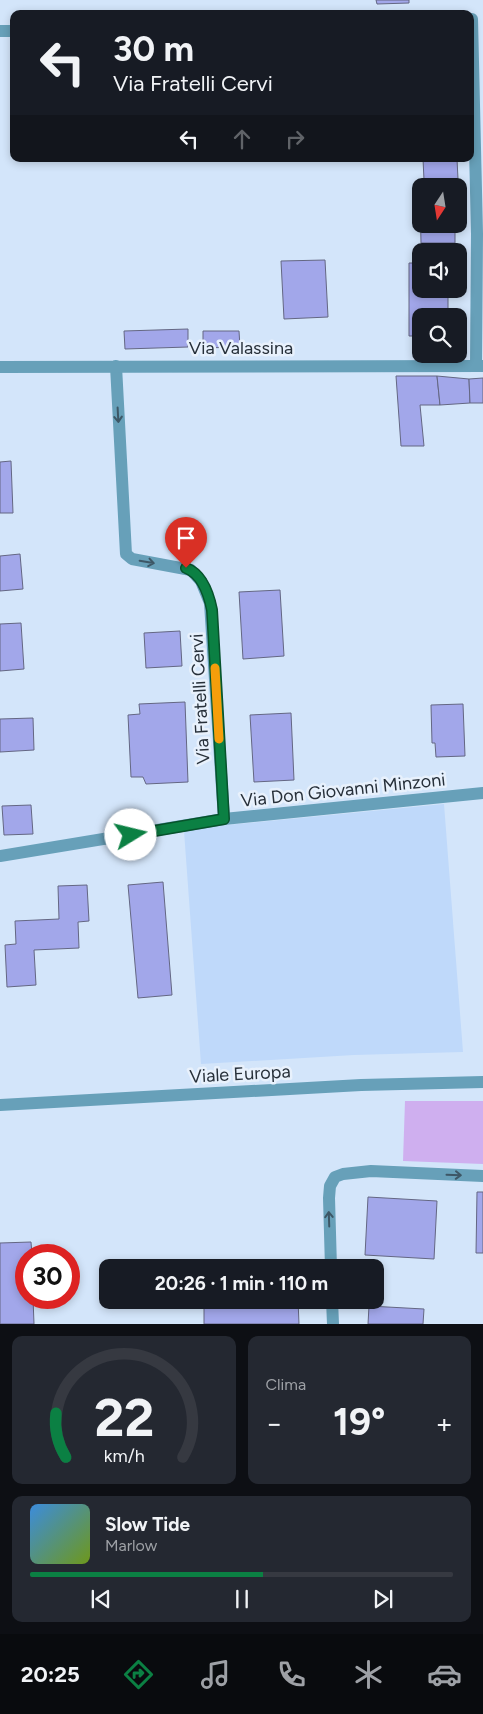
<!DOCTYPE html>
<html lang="it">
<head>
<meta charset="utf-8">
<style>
  :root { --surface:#171b24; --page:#242831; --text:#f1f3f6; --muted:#9ea1a6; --line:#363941; --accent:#0b8043 }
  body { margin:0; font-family:Figtree,sans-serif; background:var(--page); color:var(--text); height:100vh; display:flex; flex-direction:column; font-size:19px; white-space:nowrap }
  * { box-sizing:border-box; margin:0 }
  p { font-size:16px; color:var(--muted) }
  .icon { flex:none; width:28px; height:28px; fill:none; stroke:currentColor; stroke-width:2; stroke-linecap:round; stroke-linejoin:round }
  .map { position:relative; height:1324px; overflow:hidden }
  .details { display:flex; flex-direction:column; gap:12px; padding:12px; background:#0d0f14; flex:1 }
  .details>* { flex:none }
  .guide { position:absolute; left:10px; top:10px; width:464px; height:152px; border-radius:10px; box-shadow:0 2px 8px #0003; background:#171b24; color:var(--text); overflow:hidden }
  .needle { width:32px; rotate:192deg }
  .buttons { position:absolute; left:412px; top:178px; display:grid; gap:10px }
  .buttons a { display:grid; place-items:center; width:55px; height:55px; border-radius:10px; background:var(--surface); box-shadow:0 2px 8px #0003; font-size:25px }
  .speed { position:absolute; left:15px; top:1244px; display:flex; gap:10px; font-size:25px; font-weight:700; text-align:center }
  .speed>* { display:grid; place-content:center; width:65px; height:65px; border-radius:50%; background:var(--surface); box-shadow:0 2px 8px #0003; line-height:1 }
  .speed .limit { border:8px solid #d22; background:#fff; color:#111 }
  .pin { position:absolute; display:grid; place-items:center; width:42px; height:42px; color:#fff; margin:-51px -21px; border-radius:50% 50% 50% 0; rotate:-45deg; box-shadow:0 0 5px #0007 }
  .pin .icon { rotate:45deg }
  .me { position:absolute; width:55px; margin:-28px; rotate:81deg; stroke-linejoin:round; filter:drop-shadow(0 0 4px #0008) }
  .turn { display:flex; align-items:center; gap:18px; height:105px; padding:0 20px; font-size:22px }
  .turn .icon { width:65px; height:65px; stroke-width:2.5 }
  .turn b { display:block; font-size:35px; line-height:42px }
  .lanes { display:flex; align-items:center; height:48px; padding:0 20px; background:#0003; justify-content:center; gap:25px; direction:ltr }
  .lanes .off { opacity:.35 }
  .big { font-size:38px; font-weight:700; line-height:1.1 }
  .details .widget { flex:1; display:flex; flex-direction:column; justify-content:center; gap:8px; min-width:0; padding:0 18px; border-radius:10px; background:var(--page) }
  .details .dial { align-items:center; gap:0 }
  .dial svg { height:130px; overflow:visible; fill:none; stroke:var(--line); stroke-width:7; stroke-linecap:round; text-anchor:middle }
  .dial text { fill:var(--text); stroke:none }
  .song { display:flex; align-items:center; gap:15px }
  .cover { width:60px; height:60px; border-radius:8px; background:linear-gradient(135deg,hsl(210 70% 55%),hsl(80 70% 35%)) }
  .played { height:5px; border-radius:2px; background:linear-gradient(90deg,var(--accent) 55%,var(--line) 55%) }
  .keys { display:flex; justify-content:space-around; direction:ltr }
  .heat { display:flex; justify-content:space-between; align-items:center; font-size:28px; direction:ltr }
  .details .tiles { flex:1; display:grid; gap:12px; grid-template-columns:1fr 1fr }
  .widget:last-child { grid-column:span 2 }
  .trip { position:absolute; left:99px; top:1259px; width:285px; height:50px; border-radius:10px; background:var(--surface); box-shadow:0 2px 8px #0003; font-weight:700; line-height:50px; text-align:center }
  .tab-bar { display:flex; height:80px; justify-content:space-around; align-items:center; background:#090b0e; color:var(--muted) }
  .tab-bar .icon { width:35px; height:35px }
  .tab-bar .current { color:var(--accent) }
  .tab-bar b { font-size:22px; color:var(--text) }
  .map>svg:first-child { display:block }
</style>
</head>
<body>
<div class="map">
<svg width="483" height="1324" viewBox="0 0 483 1324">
  <rect width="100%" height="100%" fill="#d3e5fa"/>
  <polygon fill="#bfd9fa" points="444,804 463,1052 354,1055 201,1064 184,831 227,825"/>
  <polygon fill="#cfafef" points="405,1101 483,1101 483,1164 403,1161"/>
  <g fill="#a2a7ea" stroke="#646783">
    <polygon points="376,0 409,0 409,3 377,4"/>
    <polygon points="423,159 457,159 458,179 424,180"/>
    <polygon points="420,197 421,197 421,224 455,224 455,243 421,243"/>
    <polygon points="325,260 328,317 284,319 281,261"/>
    <polygon points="409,263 421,263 421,289 448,289 448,316 421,316 421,336 409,336"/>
    <polygon points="188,329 188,347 125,349 124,331"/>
    <polygon points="203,331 239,331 240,347 203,348"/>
    <polygon points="396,376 437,376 440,405 420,405 424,446 401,446"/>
    <polygon points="437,376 469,379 470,403 440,405"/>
    <polygon points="483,378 483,403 470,403 469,379"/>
    <polygon points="11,461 13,513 0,513 0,462"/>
    <polygon points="20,554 23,589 0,591 0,556"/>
    <polygon points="280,590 284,656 243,659 239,592"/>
    <polygon points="21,623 24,669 0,671 0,624"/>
    <polygon points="180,631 182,666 146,668 144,633"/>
    <polygon points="185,702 188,782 146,784 143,777 131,777 128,715 140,714 139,704"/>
    <polygon points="463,704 465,756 436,757 435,743 432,743 431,705"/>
    <polygon points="291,713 294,780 254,782 250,715"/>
    <polygon points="33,718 34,750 0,752 0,719"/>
    <polygon points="31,805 33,834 4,835 2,806"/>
    <polygon points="163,882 172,995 138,998 128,885"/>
    <polygon points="87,885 89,921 78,922 79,948 34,950 36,985 7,987 5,945 16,944 15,921 59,919 58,886"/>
    <polygon points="477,1192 483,1192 483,1253 476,1253"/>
    <polygon points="368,1197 437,1201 434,1259 365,1255"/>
    <polygon points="31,1242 32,1255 26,1255 26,1298 33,1298 34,1324 0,1324 0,1243"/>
    <polygon points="204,1300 298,1300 299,1324 204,1324"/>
    <polygon points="369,1306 424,1309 423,1324 368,1324"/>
  </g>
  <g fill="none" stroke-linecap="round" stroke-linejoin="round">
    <g stroke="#67a0b9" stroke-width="12">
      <polyline points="472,19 477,234 476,366"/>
      <polyline points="0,31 14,31"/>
      <polyline points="116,366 126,554 132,559 191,570 201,581 210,603 224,819"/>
      <polyline points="0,367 483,366"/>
      <polyline points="0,856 224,819 483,793"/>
      <polyline points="331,1268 329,1198 330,1186 335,1177 343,1174 371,1171 483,1176"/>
      <polyline points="332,1300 333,1324"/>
    </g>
    <polyline stroke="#67a0b9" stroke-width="12" points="0,1105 361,1085 483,1082"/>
  </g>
  <defs><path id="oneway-shaft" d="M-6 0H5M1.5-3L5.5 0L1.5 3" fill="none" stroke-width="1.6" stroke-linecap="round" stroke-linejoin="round" transform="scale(1.25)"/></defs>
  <g stroke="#3d5766">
    <use href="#oneway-shaft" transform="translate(118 415) rotate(87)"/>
    <use href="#oneway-shaft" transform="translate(147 562) rotate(10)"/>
    <use href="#oneway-shaft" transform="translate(454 1175) rotate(2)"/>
    <use href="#oneway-shaft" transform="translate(329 1219) rotate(-92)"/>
  </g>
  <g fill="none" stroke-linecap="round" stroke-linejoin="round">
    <defs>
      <path id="route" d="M131,835L224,819L212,610C209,595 202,574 186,568"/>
    </defs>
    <use href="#route" stroke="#07532c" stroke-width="12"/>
    <use href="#route" stroke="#0b8043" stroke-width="9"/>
    <polyline stroke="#f59e0b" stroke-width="9" points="215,668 219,739"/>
  </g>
  <g text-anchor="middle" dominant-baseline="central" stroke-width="5" stroke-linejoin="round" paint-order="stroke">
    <g font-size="18" fill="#27303a" stroke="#e8f1fc">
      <text x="241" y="348">Via Valassina</text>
      <text transform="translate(200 699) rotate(-93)">Via Fratelli Cervi</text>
      <text transform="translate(343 790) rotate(-6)">Via Don Giovanni Minzoni</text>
      <text transform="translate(240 1074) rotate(-3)">Viale Europa</text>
    </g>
  </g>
</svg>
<div class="buttons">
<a><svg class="needle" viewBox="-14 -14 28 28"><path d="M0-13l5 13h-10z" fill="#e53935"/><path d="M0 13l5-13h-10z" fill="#9ea1a6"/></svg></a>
<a><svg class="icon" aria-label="sound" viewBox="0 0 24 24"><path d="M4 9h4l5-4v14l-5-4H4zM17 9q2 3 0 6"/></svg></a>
<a><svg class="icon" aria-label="search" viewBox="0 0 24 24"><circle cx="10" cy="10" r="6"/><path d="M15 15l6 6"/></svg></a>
</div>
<div class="speed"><div class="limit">30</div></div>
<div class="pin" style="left:186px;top:568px;background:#d93025"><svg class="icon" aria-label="arrive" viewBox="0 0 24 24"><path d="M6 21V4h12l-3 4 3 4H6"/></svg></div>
<svg class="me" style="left:131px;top:835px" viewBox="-20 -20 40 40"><circle r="19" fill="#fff"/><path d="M0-13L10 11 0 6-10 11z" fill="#0b8043"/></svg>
<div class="trip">20:26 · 1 min · 110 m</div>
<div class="guide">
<div class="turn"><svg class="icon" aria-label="left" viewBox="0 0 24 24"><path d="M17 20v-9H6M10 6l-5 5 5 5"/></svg><div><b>30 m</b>Via Fratelli Cervi</div></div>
<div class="lanes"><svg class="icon" aria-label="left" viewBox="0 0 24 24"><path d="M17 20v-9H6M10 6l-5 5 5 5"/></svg><svg class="icon off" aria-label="ahead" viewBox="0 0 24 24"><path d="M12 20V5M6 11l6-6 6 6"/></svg><svg class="icon off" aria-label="right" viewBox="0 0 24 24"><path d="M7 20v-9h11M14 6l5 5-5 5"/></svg></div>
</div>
</div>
<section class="details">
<div class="tiles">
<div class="widget dial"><svg viewBox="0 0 100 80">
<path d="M14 69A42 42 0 1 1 86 69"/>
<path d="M14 69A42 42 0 0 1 8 42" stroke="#0b8043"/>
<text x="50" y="56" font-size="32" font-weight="700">22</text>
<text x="50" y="72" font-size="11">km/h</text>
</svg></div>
<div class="widget"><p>Clima</p>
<div class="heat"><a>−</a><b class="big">19°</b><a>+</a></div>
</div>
<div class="widget">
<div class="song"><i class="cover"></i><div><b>Slow Tide</b><p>Marlow</p></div></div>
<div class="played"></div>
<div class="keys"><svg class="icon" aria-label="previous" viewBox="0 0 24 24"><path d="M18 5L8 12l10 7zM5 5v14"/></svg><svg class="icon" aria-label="pause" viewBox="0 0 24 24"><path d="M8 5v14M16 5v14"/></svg><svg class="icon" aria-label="next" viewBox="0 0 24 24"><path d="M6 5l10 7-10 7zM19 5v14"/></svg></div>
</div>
</div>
</section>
<nav class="tab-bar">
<b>20:25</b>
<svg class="icon current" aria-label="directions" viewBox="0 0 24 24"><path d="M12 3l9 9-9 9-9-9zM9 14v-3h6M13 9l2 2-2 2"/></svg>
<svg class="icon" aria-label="music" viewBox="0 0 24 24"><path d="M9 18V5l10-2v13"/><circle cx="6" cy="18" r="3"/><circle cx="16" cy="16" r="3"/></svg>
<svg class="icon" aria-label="phone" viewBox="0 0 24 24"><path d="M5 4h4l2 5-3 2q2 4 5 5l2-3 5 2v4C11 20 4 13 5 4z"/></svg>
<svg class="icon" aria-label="climate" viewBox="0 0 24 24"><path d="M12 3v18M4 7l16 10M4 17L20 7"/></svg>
<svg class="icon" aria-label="car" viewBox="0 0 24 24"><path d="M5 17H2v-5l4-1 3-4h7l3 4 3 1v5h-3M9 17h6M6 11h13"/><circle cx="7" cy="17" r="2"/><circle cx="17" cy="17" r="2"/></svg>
</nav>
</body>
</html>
